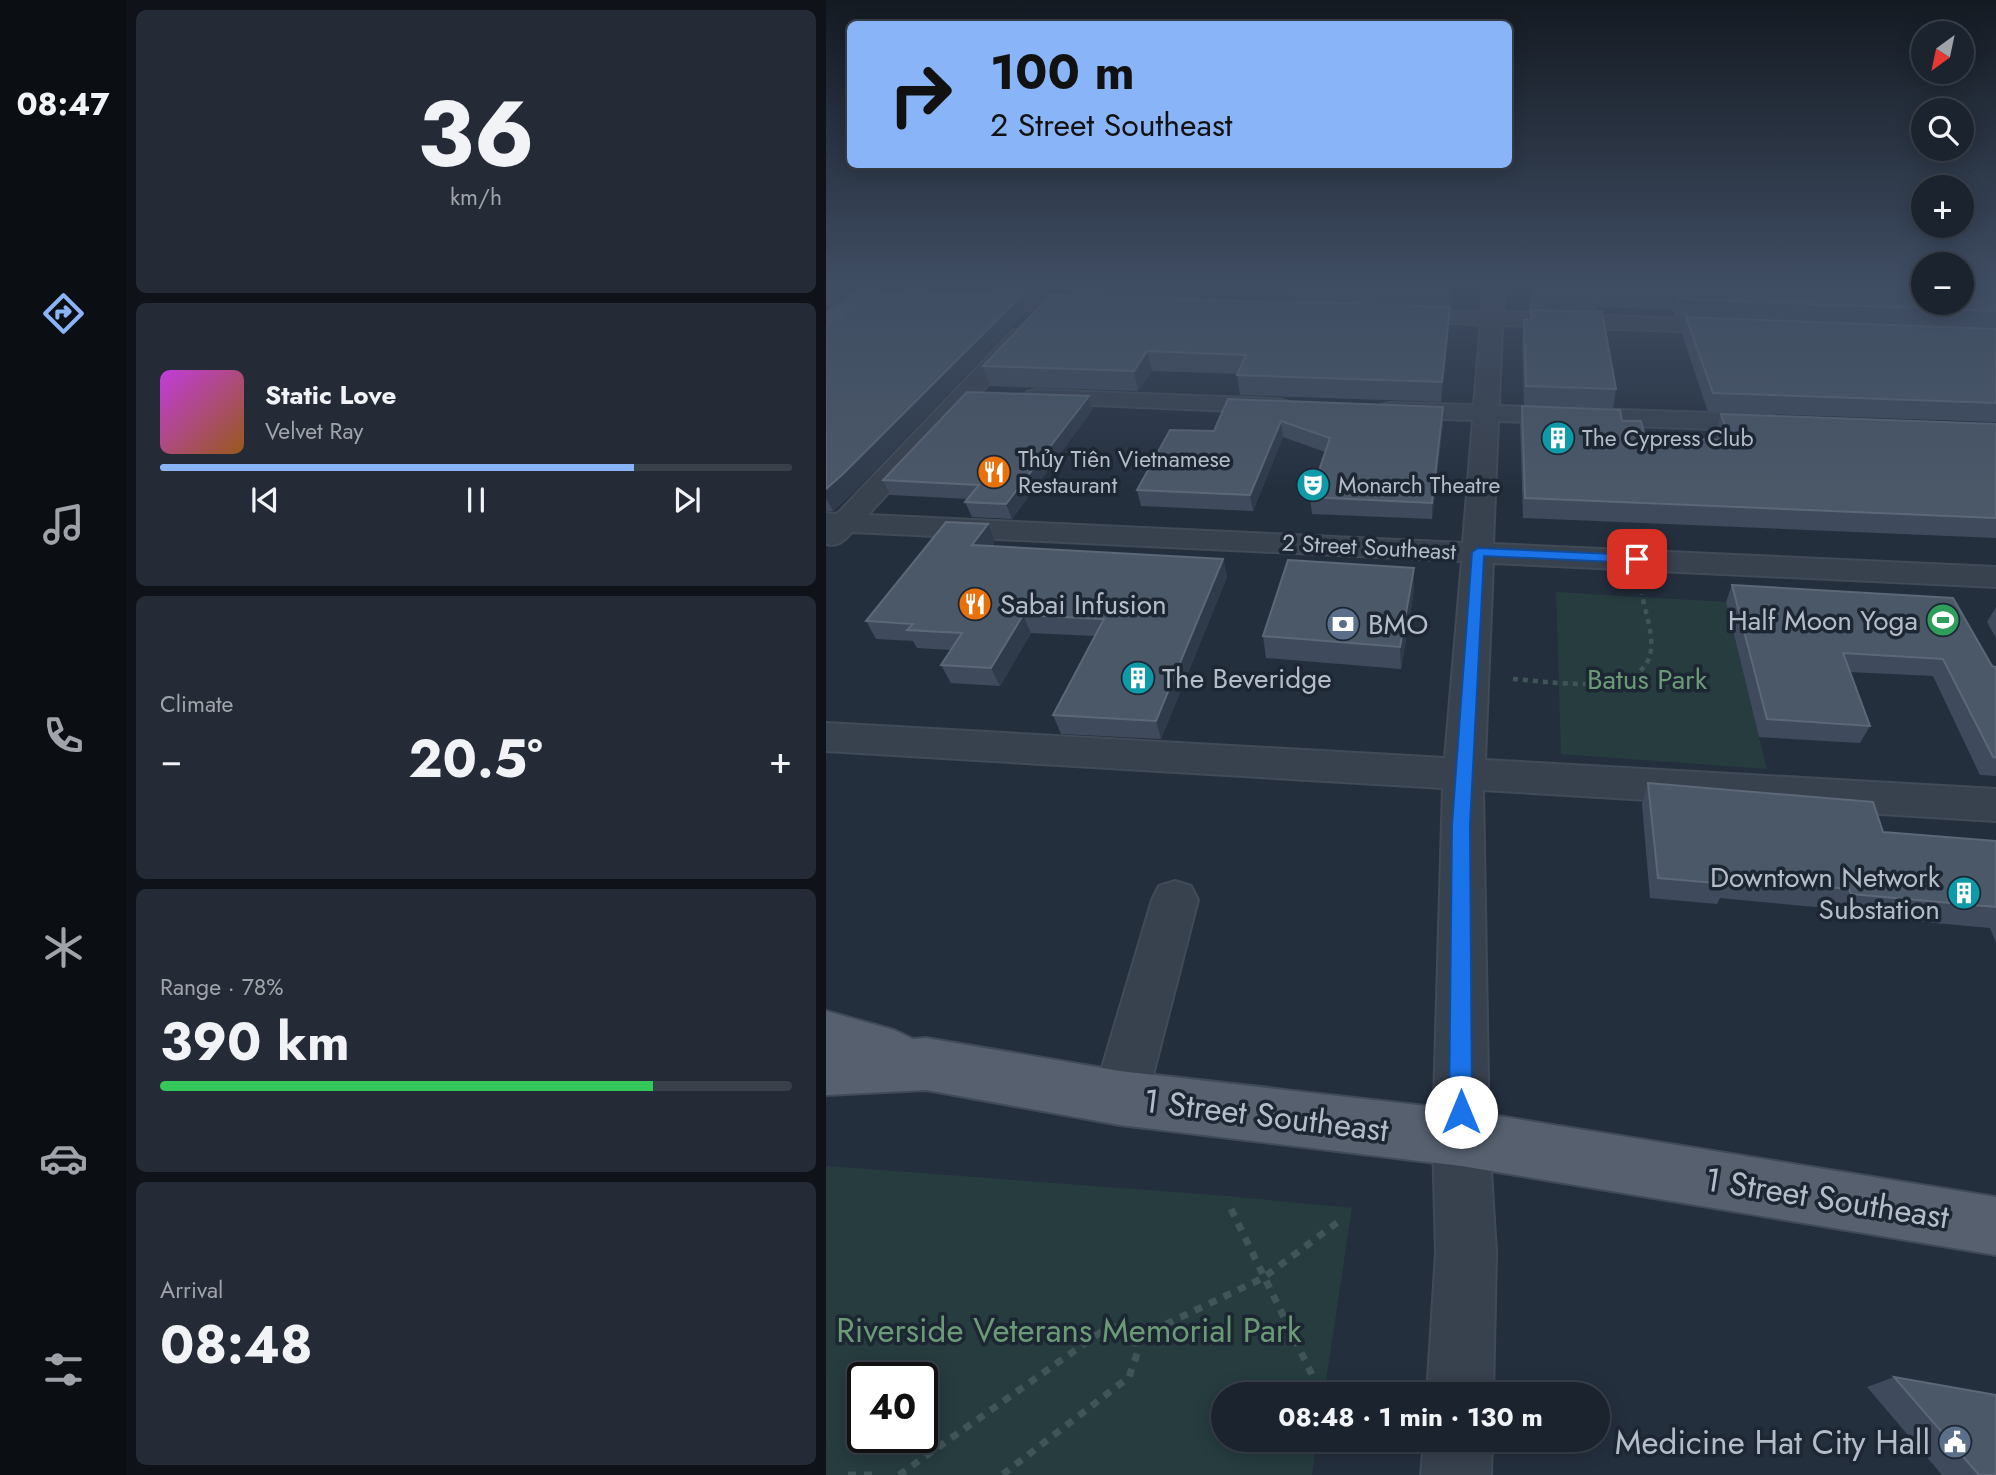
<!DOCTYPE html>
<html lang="en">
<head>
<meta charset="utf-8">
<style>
  :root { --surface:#1b232e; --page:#242b36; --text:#f1f3f6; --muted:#a0a4aa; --line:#39404a; --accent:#8ab4f8 }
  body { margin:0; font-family:Jost,sans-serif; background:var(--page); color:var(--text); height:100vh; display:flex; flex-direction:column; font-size:26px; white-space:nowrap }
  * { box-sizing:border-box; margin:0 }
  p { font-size:23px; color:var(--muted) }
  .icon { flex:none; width:38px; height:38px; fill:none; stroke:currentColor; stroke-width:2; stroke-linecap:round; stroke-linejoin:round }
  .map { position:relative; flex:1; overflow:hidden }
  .sheet { display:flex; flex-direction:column; gap:10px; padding:10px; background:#0f1319; width:700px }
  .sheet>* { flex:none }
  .top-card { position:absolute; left:21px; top:21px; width:665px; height:147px; border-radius:10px; box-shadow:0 4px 18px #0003,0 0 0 2px var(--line); background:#8ab4f8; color:#111; overflow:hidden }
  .needle { width:46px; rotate:213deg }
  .fabs { position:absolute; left:1085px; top:21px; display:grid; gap:14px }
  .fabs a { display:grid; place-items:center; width:63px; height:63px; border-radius:50%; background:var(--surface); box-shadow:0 4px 18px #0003,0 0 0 2px var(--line); font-size:35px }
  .speed { position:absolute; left:21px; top:1362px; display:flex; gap:14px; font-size:35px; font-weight:700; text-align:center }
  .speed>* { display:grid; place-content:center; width:91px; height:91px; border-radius:50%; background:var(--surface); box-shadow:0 4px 18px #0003,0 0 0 2px var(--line); line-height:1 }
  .speed .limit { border:4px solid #111; border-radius:10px; background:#fff; color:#111 }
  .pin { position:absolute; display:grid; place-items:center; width:60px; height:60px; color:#fff; margin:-30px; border-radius:14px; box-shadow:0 4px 10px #0006 }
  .me { position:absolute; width:77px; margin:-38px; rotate:0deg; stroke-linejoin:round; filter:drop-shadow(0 0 5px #0008) }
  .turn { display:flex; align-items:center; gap:24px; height:147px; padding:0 28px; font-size:32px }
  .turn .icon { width:91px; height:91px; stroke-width:2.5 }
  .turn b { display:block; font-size:49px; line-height:60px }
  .big { font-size:52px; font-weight:700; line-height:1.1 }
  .sheet .card { flex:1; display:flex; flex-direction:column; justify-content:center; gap:10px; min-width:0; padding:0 24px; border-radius:10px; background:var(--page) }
  .sheet .dial { align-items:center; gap:0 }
  .dial b { font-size:91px; line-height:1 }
  .song { display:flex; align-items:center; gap:21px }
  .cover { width:84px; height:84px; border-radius:10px; background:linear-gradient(135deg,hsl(290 70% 55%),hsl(30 70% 35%)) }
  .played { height:7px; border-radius:4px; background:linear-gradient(90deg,var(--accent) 75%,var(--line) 75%) }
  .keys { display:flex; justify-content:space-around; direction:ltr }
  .heat { display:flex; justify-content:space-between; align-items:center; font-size:38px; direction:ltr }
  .charge { height:10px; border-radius:5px; background:linear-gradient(90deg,#34c759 78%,var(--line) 0) }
  .trip { position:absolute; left:385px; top:1382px; width:399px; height:70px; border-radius:35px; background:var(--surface); box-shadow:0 4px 18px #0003,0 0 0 2px var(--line); font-weight:700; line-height:70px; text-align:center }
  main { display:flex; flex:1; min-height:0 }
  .dock { display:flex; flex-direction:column; width:126px; justify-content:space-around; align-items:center; background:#0b0e12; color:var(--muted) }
  .dock .icon { width:49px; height:49px }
  .dock .active { color:var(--accent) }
  .dock b { font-size:32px; color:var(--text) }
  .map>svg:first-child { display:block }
</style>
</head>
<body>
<main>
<nav class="dock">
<b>08:47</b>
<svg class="icon active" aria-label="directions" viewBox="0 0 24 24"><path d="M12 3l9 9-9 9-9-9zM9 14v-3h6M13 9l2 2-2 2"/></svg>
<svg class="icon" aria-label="music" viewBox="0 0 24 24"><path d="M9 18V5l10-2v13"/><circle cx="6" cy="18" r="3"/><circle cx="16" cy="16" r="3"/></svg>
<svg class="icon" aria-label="phone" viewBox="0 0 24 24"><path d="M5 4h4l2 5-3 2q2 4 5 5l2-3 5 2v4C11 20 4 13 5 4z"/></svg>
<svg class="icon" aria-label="climate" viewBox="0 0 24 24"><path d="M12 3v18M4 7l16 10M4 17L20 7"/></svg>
<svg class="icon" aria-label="car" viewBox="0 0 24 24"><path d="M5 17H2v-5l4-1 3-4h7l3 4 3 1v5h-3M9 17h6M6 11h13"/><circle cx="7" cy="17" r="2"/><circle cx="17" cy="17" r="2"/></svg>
<svg class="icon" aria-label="filters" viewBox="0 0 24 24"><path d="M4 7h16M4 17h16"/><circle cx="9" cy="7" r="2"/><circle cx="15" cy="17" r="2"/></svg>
</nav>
<section class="sheet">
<div class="card dial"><b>36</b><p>km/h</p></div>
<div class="card">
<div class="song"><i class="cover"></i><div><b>Static Love</b><p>Velvet Ray</p></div></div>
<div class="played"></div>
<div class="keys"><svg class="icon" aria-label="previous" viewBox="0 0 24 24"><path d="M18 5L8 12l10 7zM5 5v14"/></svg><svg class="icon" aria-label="pause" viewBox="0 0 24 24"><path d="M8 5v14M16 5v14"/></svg><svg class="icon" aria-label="next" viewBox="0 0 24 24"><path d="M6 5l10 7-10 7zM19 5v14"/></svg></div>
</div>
<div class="card"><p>Climate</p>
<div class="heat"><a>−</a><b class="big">20.5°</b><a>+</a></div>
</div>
<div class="card"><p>Range · 78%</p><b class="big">390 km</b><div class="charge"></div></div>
<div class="card"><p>Arrival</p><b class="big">08:48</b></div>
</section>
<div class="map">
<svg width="1170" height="1475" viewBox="0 0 1170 1475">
  <rect width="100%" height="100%" fill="#242f3e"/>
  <g fill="#263c3f" fill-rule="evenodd">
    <polygon points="730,592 900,602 941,769 735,754"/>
    <path d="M0,1166L401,1196L526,1208L498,1395H397V1440H491L486,1475H0ZM37,1377H96V1437H37Z"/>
  </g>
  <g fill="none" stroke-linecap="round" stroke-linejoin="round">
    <defs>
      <g id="minor">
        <path d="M658,285H678L677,312L909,321L917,322L920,327L917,332L909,333L676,325L673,406L944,415L953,418L957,423L953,428L944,431L672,421L667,544L1170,567V587L667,563L659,760L1170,789V821L657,790L663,1138L670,1253L667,1395H601L610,1253L607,1138L617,788L0,751V723L619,758L636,561L26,532C18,541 12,547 0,544V513L11,514L187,330H203L206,335L203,340L42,515L637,543L647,420L564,417L555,415L552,410L555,405L564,403L648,405L655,324L571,321L564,319L561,315L564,311L571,309L656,312Z"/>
        <polygon points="0,292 70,294 77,296 80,300 77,304 70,306 0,304"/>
        <polygon points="144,297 269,300 276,302 279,306 276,310 269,312 137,307 134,303 137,299"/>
        <polygon points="210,390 451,399 460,401 463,406 460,411 451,413 201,402 198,397 201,392"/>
        <polygon points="349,881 365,886 372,900 321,1098 313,1117 294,1125 275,1117 267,1098 326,900 333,886"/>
        <polygon points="598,1440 666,1440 665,1475 595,1475"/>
      </g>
      <g id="major">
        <polygon points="38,285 60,285 8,327 0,328 0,312"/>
        <polygon points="0,1011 68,1030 87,1039 100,1038 294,1071 635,1110 1170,1197 1170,1255 635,1166 294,1125 100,1090 0,1095"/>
      </g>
    </defs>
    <use href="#minor" stroke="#414a57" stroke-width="4"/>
    <use href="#major" stroke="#414a57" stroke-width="4"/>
    <path stroke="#3f5557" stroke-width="4.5" stroke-dasharray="5 5" stroke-linecap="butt" d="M687,679C719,681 810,697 823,658C830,639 819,613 816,594"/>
    <g stroke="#3f5557" stroke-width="7" stroke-dasharray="8 8" stroke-linecap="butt">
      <polyline points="405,1209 496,1395"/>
      <polyline points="311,1338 437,1278 512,1222"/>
      <polyline points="22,1475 50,1475"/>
      <polyline points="73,1475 275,1332 284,1327 300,1327 309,1339 312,1351 303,1377 176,1475"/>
    </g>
    <use href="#minor" fill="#38414e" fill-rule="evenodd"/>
    <use href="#major" fill="#56606e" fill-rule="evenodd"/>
  </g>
  <g fill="#3f4b5c">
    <polygon points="75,285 629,285 626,308 624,307 623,326 615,402 414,395 411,374 326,371 312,391 164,386 157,366 244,296 242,288 233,286 224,289 217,295 78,292"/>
    <polygon points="703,285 1170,285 1170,328 849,316 847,310 771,307 770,312 790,389 787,409 698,405 696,338 698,320 704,320 705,310 703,310"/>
    <polygon points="200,312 27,493 7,511 0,511 0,326"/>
    <polygon points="860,317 1170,329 1170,422 882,412 856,334"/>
    <polygon points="263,396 266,410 186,519 146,517 139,502 142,499 64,495 57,480"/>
    <polygon points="402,399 617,407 617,423 606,519 486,514 484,497 499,452 457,437 427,511 315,506 311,490 388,431"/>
    <polygon points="696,406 796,421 819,437 892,440 889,433 895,414 1170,424 1170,538 697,518 694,425"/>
    <polygon points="162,524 169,541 166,546 397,559 401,577 335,739 235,734 227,715 269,636 205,633 174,686 125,683 115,665 125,650 91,648 87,641 50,639 40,621"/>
    <polygon points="588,568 588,590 575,669 440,658 437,636"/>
    <polygon points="906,585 1170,667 1170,776 1154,775 1107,676 1024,672 1044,726 1034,743 933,737 900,602"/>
    <polygon points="1170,607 1170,638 1161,622"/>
    <polygon points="822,783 1057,832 1170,841 1170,943 1164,928 1011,914 1010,909 894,898 891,904 824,898 816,804"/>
    <polygon points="1068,1377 1170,1475 1116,1475 1041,1387"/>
  </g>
  <g fill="#2f3b4b">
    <polygon points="214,285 233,285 233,286 224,289 217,295"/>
    <polygon points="627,285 629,285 626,308 626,293"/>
    <polygon points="195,296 200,312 27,493 7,511 0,498 0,489"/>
    <polygon points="624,307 623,326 615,402 616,382"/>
    <polygon points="321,351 326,371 312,391 308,371"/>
    <polygon points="263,396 266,410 186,519 180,504"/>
    <polygon points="617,407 617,423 606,519 606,503"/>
    <polygon points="455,421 457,437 427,511 424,495"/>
    <polygon points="162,524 169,541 153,563 146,545"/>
    <polygon points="397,559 401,577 335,739 330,721"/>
    <polygon points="588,568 588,590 575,669 574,647"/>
    <polygon points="197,615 205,633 174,686 165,668"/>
  </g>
  <g fill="#4b5868" stroke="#5c6777" stroke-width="2">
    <polygon points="341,285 627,285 626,293"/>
    <polygon points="705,285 1097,285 1097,303 1136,303 1136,285 1170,285 1170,311 853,299 851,293 772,290 773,296 705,293"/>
    <polygon points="50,292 195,296 17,474 0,489 0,326 37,298 42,298"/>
    <polygon points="225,295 624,307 616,382 411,375 420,355 321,351 308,371 157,366"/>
    <polygon points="705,310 776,312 790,389 700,386 698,320 705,320"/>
    <polygon points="860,317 1170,329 1170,403 887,393"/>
    <polygon points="141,392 263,396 180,504 139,502 153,485 57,480"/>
    <polygon points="402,399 617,407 606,503 484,497 504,438 455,421 424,495 311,490 344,430 388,431"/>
    <polygon points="696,406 794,410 796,421 815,421 819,437 904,440 895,414 1170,424 1170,518 699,498"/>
    <polygon points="120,522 162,524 146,545 397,559 330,721 227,715 278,619 197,615 165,668 115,665 136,633 81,630 87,624 40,621"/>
    <polygon points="462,560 588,568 574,647 437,636"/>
    <polygon points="906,585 1127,598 1166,666 1170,667 1170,758 1167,757 1117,659 1017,653 1044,726 941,719"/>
    <polygon points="822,783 1047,802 1057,832 1170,841 1170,907 1025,894 1023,889 900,878 901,884 832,878"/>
    <polygon points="1068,1377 1170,1395 1170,1475 1153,1475"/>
  </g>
  <linearGradient id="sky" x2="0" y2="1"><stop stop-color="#141a22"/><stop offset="0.58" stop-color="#3f4d63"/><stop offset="1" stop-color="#3f4d63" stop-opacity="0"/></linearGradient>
  <rect width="1170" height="491" fill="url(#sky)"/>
  <polygon fill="#1a73e8" stroke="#114b97" stroke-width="2" points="652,548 811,555 818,559 811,563 658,556 644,825 646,1112 642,1120 635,1123 627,1120 623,1112 626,825 646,552"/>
  <defs>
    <symbol id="building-disc" viewBox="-11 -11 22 22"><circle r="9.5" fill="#0f9aa8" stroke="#1d2633"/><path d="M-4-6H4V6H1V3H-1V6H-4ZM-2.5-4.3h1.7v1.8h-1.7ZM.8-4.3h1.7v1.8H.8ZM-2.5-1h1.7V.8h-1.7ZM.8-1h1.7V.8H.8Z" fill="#fff"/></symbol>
    <symbol id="restaurant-disc" viewBox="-11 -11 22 22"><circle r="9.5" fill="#e8710a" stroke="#1d2633"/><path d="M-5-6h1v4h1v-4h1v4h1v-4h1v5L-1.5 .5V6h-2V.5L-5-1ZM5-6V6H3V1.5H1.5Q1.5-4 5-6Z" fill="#fff"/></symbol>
    <symbol id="theatre-disc" viewBox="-11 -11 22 22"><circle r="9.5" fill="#0f9aa8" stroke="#1d2633"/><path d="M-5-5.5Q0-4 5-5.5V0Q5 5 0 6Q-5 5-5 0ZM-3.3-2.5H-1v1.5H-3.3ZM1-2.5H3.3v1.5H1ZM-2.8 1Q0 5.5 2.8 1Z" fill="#fff"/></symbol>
    <symbol id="stadium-disc" viewBox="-11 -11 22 22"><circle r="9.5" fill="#2e9e5b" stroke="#1d2633"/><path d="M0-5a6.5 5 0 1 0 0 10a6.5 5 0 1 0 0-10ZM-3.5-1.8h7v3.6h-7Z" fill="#fff"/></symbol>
    <symbol id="bank-disc" viewBox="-11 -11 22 22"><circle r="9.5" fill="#5c6f8a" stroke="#1d2633"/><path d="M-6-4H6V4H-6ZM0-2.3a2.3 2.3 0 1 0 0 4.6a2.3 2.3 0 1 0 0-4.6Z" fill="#fff"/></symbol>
    <symbol id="civic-disc" viewBox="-11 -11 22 22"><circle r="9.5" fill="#5c6f8a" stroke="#1d2633"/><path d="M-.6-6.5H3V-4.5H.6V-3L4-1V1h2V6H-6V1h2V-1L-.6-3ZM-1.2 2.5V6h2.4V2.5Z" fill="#fff"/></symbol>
  </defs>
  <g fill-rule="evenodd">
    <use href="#building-disc" x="713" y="419" width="38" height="38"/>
    <use href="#restaurant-disc" x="149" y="453" width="38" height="38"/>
    <use href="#theatre-disc" x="468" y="466" width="38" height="38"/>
    <use href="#restaurant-disc" x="130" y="585" width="38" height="38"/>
    <use href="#stadium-disc" x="1098" y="601" width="38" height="38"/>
    <use href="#bank-disc" x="498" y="605" width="38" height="38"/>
    <use href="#building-disc" x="293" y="659" width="38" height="38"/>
    <use href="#building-disc" x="1119" y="874" width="38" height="38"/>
    <use href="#civic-disc" x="1110" y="1423" width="38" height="38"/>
  </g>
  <g text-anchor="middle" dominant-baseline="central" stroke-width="7" stroke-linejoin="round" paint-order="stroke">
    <g font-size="23" fill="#b4bcc9" stroke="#1d2633" text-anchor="start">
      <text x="756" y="438">The Cypress Club</text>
      <text x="192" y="459">Thủy Tiên Vietnamese<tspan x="192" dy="26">Restaurant</tspan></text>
      <text x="512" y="485">Monarch Theatre</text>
    </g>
    <g font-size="23" fill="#b4bcc9" stroke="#1d2633">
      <text transform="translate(543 547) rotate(3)">2 Street Southeast</text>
    </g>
    <g font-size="28" fill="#b4bcc9" stroke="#1d2633" text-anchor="start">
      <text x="174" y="604">Sabai Infusion</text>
      <text x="1092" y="620" text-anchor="end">Half Moon Yoga</text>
      <text x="542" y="624">BMO</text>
      <text x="336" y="678">The Beveridge</text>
      <text x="1114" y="877" text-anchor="end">Downtown Network<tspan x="1114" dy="32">Substation</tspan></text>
    </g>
    <g font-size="28" fill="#6b9a76" stroke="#1d2633">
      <text x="821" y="679">Batus Park</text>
    </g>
    <g font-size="33" fill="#b4bcc9" stroke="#1d2633">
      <text transform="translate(440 1115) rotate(7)">1 Street Southeast</text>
      <text transform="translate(1001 1198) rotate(9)">1 Street Southeast</text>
    </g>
    <g font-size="33" fill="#6b9a76" stroke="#1d2633">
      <text x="243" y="1330">Riverside Veterans Memorial Park</text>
    </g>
    <g font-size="33" fill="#b4bcc9" stroke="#1d2633" text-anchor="end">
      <text x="1104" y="1442">Medicine Hat City Hall</text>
    </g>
  </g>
</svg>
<div class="fabs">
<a><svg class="needle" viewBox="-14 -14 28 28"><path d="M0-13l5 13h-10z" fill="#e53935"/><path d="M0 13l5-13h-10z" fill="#a0a4aa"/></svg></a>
<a><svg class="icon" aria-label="search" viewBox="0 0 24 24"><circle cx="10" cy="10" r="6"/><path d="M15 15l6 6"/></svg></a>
<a>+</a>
<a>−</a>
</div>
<div class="speed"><div class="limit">40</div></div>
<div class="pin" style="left:811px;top:559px;background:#d93025"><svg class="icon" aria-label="arrive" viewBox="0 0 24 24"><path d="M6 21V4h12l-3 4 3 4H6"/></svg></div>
<svg class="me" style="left:635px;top:1112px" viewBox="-20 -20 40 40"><circle r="19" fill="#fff"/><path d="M0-13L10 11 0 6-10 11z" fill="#1a73e8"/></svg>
<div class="trip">08:48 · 1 min · 130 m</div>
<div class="top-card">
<div class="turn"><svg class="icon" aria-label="right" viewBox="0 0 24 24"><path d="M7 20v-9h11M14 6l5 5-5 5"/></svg><div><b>100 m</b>2 Street Southeast</div></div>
</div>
</div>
</main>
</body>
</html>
